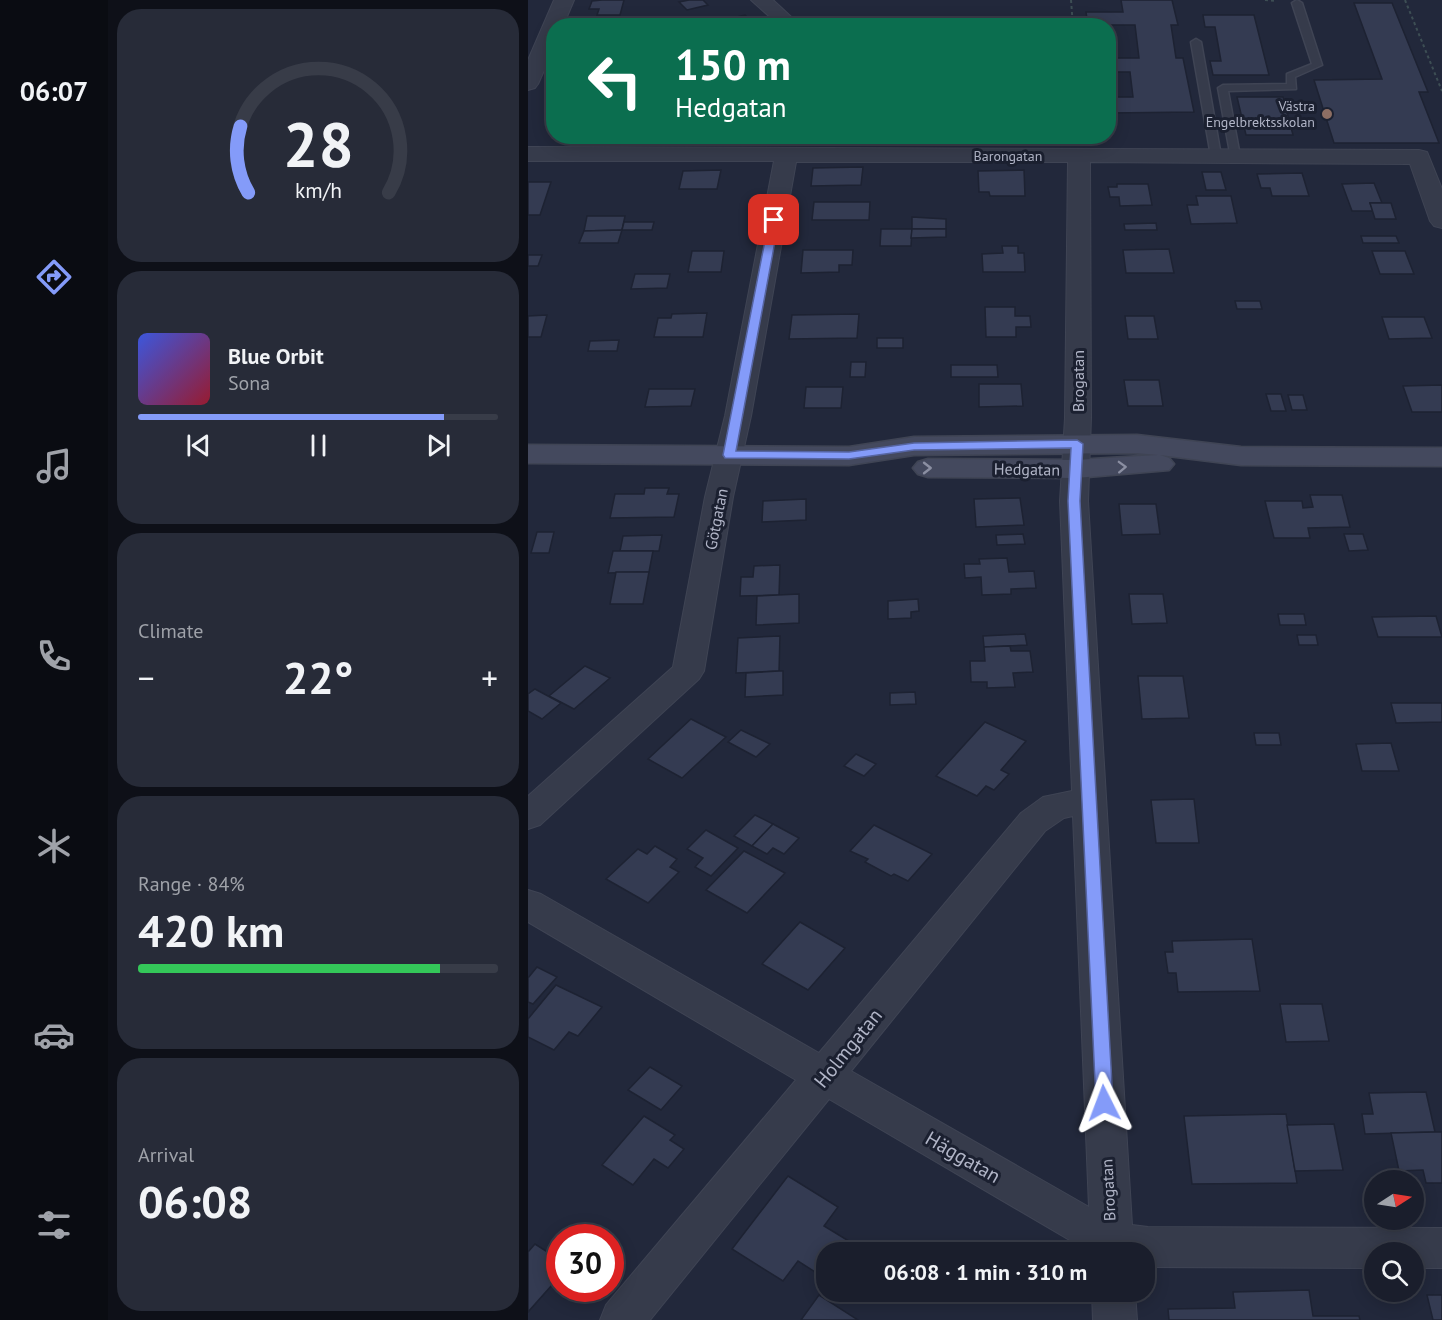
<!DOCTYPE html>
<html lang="en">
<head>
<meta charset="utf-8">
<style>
  :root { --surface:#1a1e2c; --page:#272b38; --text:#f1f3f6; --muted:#9fa2a9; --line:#383c48; --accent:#849bf9 }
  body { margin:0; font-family:"PT Sans",sans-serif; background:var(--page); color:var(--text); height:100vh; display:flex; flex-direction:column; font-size:22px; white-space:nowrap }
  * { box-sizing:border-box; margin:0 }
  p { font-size:20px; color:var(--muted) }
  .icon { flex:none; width:33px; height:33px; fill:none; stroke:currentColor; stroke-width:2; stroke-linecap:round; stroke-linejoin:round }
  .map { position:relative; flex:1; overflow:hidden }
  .details { display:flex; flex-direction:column; gap:9px; padding:9px; background:#0e1018; width:420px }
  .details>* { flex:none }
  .hud { position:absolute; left:18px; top:18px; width:570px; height:126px; border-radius:24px; box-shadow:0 3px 15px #0003,0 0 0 2px var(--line); background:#0b6e4f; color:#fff; overflow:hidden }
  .needle { width:39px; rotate:78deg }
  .controls { position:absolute; left:836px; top:1170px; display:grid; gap:12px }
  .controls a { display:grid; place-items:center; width:60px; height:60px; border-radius:50%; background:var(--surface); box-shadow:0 3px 15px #0003,0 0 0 2px var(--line); font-size:30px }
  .speed { position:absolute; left:18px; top:1224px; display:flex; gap:12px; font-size:30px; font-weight:700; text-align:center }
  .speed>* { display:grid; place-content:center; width:78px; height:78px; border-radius:50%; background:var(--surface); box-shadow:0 3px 15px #0003,0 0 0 2px var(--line); line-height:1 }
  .speed .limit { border:9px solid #d22; background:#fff; color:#111 }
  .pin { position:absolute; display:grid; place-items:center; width:51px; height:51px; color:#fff; margin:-26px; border-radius:12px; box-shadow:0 3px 9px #0006 }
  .me { position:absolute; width:66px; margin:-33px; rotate:357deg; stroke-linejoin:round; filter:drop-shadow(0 0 4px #0008) }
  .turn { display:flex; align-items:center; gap:21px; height:126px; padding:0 30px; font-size:27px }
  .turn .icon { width:78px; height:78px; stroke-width:2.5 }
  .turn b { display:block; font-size:42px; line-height:51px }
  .big { font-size:45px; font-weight:600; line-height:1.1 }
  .details .widget { flex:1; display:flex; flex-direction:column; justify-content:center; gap:9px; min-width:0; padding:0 21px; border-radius:24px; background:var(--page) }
  .details .dial { align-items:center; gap:0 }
  .dial svg { height:156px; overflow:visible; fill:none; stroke:var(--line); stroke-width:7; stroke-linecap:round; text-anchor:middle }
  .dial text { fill:var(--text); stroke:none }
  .song { display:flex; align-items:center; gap:18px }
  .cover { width:72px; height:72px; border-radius:9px; background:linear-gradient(135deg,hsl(230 70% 55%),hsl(350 70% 35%)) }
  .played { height:6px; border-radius:3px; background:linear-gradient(90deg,var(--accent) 85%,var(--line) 85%) }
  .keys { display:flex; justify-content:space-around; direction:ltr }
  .heat { display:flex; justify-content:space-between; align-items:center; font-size:33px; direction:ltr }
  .charge { height:9px; border-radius:4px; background:linear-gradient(90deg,#34c759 84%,var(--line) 0) }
  .trip { position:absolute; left:288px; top:1242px; width:339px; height:60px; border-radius:24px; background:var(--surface); box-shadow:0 3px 15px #0003,0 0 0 2px var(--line); font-weight:600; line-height:60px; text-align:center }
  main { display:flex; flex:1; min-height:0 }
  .dock { display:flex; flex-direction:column; width:108px; justify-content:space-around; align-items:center; background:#0a0c12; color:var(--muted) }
  .dock .icon { width:42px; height:42px }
  .dock .active { color:var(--accent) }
  .dock b { font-size:27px; color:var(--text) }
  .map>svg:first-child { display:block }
</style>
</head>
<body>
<main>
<nav class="dock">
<b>06:07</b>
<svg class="icon active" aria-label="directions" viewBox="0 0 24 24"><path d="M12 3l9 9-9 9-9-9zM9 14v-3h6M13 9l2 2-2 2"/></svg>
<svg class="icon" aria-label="music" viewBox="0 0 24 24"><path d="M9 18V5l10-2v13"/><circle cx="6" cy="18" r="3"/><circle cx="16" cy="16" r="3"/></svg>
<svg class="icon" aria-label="phone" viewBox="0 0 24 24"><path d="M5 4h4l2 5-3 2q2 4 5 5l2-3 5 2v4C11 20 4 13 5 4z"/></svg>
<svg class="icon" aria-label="climate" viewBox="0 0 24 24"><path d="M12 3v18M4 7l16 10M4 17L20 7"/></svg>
<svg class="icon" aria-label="car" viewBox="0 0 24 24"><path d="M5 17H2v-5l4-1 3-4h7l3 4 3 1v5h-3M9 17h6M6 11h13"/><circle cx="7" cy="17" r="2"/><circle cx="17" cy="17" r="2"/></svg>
<svg class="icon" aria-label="filters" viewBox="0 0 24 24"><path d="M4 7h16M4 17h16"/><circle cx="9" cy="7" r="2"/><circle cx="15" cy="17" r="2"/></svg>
</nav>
<section class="details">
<div class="widget dial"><svg viewBox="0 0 100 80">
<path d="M14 69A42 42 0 1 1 86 69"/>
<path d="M14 69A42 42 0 0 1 10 35" stroke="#849bf9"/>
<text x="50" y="56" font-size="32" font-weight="700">28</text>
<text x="50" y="72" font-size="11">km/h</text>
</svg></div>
<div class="widget">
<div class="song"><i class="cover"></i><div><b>Blue Orbit</b><p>Sona</p></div></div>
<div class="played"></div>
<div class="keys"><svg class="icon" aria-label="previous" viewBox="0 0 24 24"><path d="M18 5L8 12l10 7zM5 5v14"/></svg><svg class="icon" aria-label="pause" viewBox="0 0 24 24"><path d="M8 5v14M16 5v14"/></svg><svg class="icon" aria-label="next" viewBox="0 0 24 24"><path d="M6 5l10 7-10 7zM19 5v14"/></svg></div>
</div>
<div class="widget"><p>Climate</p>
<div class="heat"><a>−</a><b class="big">22°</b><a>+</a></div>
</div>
<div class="widget"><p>Range · 84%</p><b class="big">420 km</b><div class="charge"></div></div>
<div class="widget"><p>Arrival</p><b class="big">06:08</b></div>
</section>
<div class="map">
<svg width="914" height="1320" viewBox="0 0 914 1320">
  <rect width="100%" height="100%" fill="#22283b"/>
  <g fill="#343b52" stroke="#1d2232" stroke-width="1.5">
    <polygon points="74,0 96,0 92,15 69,15 71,9 61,9 64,1"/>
    <polygon points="161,0 175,0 180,5 159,10 151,2"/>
    <polygon points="593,0 644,0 650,25 643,25 648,58 655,58 666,112 580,113 580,97 605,97 602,72 580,72 580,58 611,58 607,25 560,25 558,12 595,12"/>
    <polygon points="826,3 864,3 900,92 891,92 911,143 806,143 786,80 854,79"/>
    <polygon points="217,15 229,26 171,26"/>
    <polygon points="675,15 726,15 741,75 685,75 682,61 693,61 687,27 677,27"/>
    <polygon points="145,17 151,23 132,26 128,21"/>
    <polygon points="709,97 755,97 765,135 718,135"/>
    <polygon points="335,167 333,185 283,186 285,168"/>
    <polygon points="193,170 189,189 151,189 155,171"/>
    <polygon points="496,170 497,196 462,196 461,192 451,192 450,171"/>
    <polygon points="674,172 693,172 698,190 678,190"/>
    <polygon points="774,173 781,196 744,196 742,188 733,188 729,174"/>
    <polygon points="0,182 23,182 12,215 0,215"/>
    <polygon points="846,183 854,203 842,203 845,211 824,211 814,184"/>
    <polygon points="589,184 620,184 624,205 592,206 591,197 582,197 580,187 589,187"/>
    <polygon points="668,196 703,196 709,223 663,224 659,205 670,205"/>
    <polygon points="286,202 342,202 341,220 284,220"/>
    <polygon points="842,203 863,203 868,219 847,219"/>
    <polygon points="59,216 97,216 94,230 56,231"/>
    <polygon points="384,217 418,219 418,229 384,229"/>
    <polygon points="96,222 126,222 124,230 94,230"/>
    <polygon points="628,223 629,230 597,230 596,224"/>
    <polygon points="353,229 384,229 383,246 352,246"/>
    <polygon points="384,229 418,229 418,237 383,238"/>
    <polygon points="94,230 90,243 51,243 56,231"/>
    <polygon points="833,236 868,236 871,243 835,243"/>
    <polygon points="474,246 490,246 490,253 496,253 497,272 455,272 454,254 475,253"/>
    <polygon points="641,249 646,273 598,273 595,250"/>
    <polygon points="275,250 325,250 324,265 311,265 311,272 273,273"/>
    <polygon points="164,251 196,251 193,272 160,272"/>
    <polygon points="844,251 877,251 886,274 852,274"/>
    <polygon points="0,255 14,255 10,266 0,266"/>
    <polygon points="107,274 142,274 139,288 103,289"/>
    <polygon points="707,301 732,301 734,309 709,309"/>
    <polygon points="457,307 487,307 487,316 502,316 503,327 488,327 488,337 458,337"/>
    <polygon points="179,313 175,337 126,337 130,318 143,318 144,314"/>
    <polygon points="331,314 329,338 261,339 264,315"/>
    <polygon points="19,315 13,337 0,337 0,316"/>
    <polygon points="597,316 626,316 630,339 600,339"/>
    <polygon points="854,317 896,317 904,338 861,339"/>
    <rect x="349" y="338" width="26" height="10"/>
    <polygon points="91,340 89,351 60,351 62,341"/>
    <polygon points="323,362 338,362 337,377 322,377"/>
    <polygon points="423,365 469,365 470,377 423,377"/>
    <polygon points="596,380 631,380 635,406 600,406"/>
    <polygon points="451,384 493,384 495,406 451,407"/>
    <polygon points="914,385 914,412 884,412 875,386"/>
    <polygon points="278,387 315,387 313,408 276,408"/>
    <polygon points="121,389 167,389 163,406 117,407"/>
    <polygon points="738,394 753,394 758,411 743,411"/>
    <polygon points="760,395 775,395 779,410 764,410"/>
    <polygon points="117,488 141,488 139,494 151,494 146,517 82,518 87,494 116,494"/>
    <polygon points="782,495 814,495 822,527 780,528 782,538 746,538 737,501 774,501 775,508 785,507"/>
    <polygon points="492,498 496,525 448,527 446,499"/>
    <polygon points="278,499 278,520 234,522 235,501"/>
    <polygon points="591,504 628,504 632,534 594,535"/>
    <polygon points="9,532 26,532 21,553 3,553"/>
    <polygon points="495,534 497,544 469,545 468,535"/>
    <polygon points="816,534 835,534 840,550 821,551"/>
    <polygon points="134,535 131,551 92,551 95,536"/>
    <polygon points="85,551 125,551 121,572 80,573"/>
    <polygon points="479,558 481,572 506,571 508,588 483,589 483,594 454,595 453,577 437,578 436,564 452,564 451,559"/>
    <polygon points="252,565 251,595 212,596 213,577 225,577 226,566"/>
    <polygon points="88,572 121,572 115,604 82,604"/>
    <polygon points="271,594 271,623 228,625 229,596"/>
    <polygon points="601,594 635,594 639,623 604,624"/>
    <polygon points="390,599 391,611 383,612 383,618 360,619 360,601"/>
    <polygon points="750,614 776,614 778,625 752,625"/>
    <polygon points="908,616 914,637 850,637 844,617"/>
    <polygon points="497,634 499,645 456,647 455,636"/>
    <polygon points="769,635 788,635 790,645 771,645"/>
    <polygon points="252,636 251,671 208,673 210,638"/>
    <polygon points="482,646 483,651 502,651 505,672 485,673 487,687 459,688 459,682 443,682 442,661 457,661 456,647"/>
    <polygon points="57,666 82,678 46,709 21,696"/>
    <polygon points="251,671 255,671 255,695 217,697 218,673"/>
    <polygon points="610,676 655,676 661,718 614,719"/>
    <polygon points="7,689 33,703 14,719 0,711 0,694"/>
    <polygon points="387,692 388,704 362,705 362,693"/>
    <polygon points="863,703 914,703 914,722 868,723"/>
    <polygon points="163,719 198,737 154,778 120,759"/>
    <polygon points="457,722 498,741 473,770 481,774 466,790 458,786 449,796 408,776"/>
    <polygon points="213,730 242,744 228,757 200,742"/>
    <polygon points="726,733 751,733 753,745 728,745"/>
    <polygon points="863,743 871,771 834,771 828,744"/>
    <polygon points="328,754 348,764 336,776 316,766"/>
    <polygon points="666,799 671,843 628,843 623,800"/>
    <polygon points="227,815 245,824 224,846 206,836"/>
    <polygon points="245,824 271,838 256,854 245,848 239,854 224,846"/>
    <polygon points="346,825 404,854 380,881 366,874 363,876 337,862 340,859 322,851"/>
    <polygon points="178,830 210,848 183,876 167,867 175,858 159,849"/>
    <polygon points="127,846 149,859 142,867 151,872 120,903 78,879 110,849 119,854"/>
    <polygon points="216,851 257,873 219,913 178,890"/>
    <polygon points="272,922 317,948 280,990 234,964"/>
    <polygon points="724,939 732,991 650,992 648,973 640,973 637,952 645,952 644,941"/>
    <polygon points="9,967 29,977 5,1004 0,1002 0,978"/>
    <polygon points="28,985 74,1007 50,1036 41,1032 26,1050 0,1037 0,1019"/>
    <polygon points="752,1004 794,1004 801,1041 758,1042"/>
    <polygon points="122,1067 154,1086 133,1110 100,1090"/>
    <polygon points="898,1092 907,1132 837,1134 834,1114 845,1114 841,1093"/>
    <polygon points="758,1114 769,1183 664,1184 656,1116"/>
    <polygon points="116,1116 147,1135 142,1140 156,1149 140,1168 126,1159 105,1185 74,1165"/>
    <polygon points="806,1124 815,1170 767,1171 759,1125"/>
    <polygon points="907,1132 914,1132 914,1183 898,1183 895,1170 871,1171 863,1133"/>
    <polygon points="260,1176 310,1207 296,1226 329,1246 324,1252 298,1252 298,1279 270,1261 255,1281 204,1249"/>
    <polygon points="7,1244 32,1260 32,1276 0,1312 0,1252"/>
    <polygon points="781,1290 785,1316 831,1316 832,1320 641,1320 640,1309 707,1308 705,1292"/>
    <polygon points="291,1295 330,1320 273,1320"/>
    <polygon points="899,1295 914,1295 914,1320 905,1320"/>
  </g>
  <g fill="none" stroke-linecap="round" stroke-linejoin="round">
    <defs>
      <g id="lane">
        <polygon points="769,0 774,3 794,65 767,77 768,89 700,91 712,156 703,158 690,88 695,85 759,84 759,74 784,64 764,3"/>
        <polygon points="668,39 673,42 693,156 688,159 683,156 663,42"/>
      </g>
      <g id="street">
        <polygon points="26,0 46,0 35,26 26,26 26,48 10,84 7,88 0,90 0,60"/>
        <polygon points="223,0 245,0 273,26 252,26"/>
        <path d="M0,147L891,150L899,152L914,189V228L906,226L902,221L882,164L562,162L563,418L560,501L604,1225L620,1227L914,1228V1268H885V1252H846V1268L620,1267L616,1266V1252H562L301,1099L122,1320H72L78,1305L268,1080L0,922V890L13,894L291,1053L493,813L515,797L544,791L532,501L537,418L540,162H268L223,416L205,497L176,671L171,679L12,825L0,829V796L145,667L177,497L197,416L246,161H0ZM545,816L561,1207L323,1071L517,831L536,818Z"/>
        <polygon points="564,1292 607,1292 609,1320 565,1320"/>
      </g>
      <polygon id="secondary" points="609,435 713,447 914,448 914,466 713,465 632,455 641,458 646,464 641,470 548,478 400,477 390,474 385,468 390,462 400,459 548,460 630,455 609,453 386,455 321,465 0,463 0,445 321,447 386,437"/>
    </defs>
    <use href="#lane" stroke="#3f4454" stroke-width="3"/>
    <use href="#street" stroke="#3f4454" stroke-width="2"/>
    <use href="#secondary" stroke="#3f4454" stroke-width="3"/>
    <g stroke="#3d4e54" stroke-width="2" stroke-dasharray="3 3" stroke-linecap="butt">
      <polyline points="543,0 545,26"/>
      <polyline points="737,0 748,1"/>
      <polyline points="877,0 914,91"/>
    </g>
    <use href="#lane" fill="#363b4b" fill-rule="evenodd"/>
    <use href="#street" fill="#363b4b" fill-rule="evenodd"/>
    <use href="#secondary" fill="#44495e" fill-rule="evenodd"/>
  </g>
  <defs><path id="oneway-chevron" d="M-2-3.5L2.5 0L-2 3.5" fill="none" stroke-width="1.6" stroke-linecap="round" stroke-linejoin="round" transform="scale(1.5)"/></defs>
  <g stroke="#8b8fa2">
    <use href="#oneway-chevron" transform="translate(594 467) rotate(-2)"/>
    <use href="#oneway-chevron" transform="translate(399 468)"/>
  </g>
  <polygon fill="#849bf9" stroke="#5665a2" stroke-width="1.5" points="246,217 251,220 208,451 321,452 386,443 549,440 555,444 552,501 585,1103 582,1108 576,1111 570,1108 568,1103 540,501 543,448 386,450 321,459 197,458 195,455 241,220"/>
  <circle fill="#8d6e63" stroke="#1b2030" stroke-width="2" cx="799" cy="114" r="6"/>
  <g text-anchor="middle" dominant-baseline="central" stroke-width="6" stroke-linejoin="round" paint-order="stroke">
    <g font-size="14" fill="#b1b5c7" stroke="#1b2030" text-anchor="end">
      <text x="787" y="106">Västra<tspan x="787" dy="16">Engelbrektsskolan</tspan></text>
    </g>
    <g font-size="14" fill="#b1b5c7" stroke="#1b2030">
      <text x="480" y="156">Barongatan</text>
    </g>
    <g font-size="16" fill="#b1b5c7" stroke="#1b2030">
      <text transform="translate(550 381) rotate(-90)">Brogatan</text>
      <text transform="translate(499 469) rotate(1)">Hedgatan</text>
      <text transform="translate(188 519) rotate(-79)">Götgatan</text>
      <text transform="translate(580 1190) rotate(-93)">Brogatan</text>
    </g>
    <g font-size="20" fill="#b1b5c7" stroke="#1b2030">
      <text transform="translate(320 1048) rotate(-51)">Holmgatan</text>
      <text transform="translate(435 1157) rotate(30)">Häggatan</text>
    </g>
  </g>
</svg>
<div class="controls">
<a><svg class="needle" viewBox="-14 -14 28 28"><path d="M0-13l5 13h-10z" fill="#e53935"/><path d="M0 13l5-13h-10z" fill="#9fa2a9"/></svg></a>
<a><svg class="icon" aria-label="search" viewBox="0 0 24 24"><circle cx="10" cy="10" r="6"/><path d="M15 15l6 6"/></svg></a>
</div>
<div class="speed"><div class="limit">30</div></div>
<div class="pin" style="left:246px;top:220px;background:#d93025"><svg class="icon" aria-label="arrive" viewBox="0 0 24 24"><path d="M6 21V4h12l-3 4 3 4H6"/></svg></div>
<svg class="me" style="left:576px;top:1103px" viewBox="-20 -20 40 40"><path d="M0-17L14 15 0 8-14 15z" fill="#849bf9" stroke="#fff" stroke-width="4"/></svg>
<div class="trip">06:08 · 1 min · 310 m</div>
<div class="hud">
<div class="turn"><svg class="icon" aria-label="left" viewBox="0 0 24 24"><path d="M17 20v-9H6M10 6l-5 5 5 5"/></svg><div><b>150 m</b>Hedgatan</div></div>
</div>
</div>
</main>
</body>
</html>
